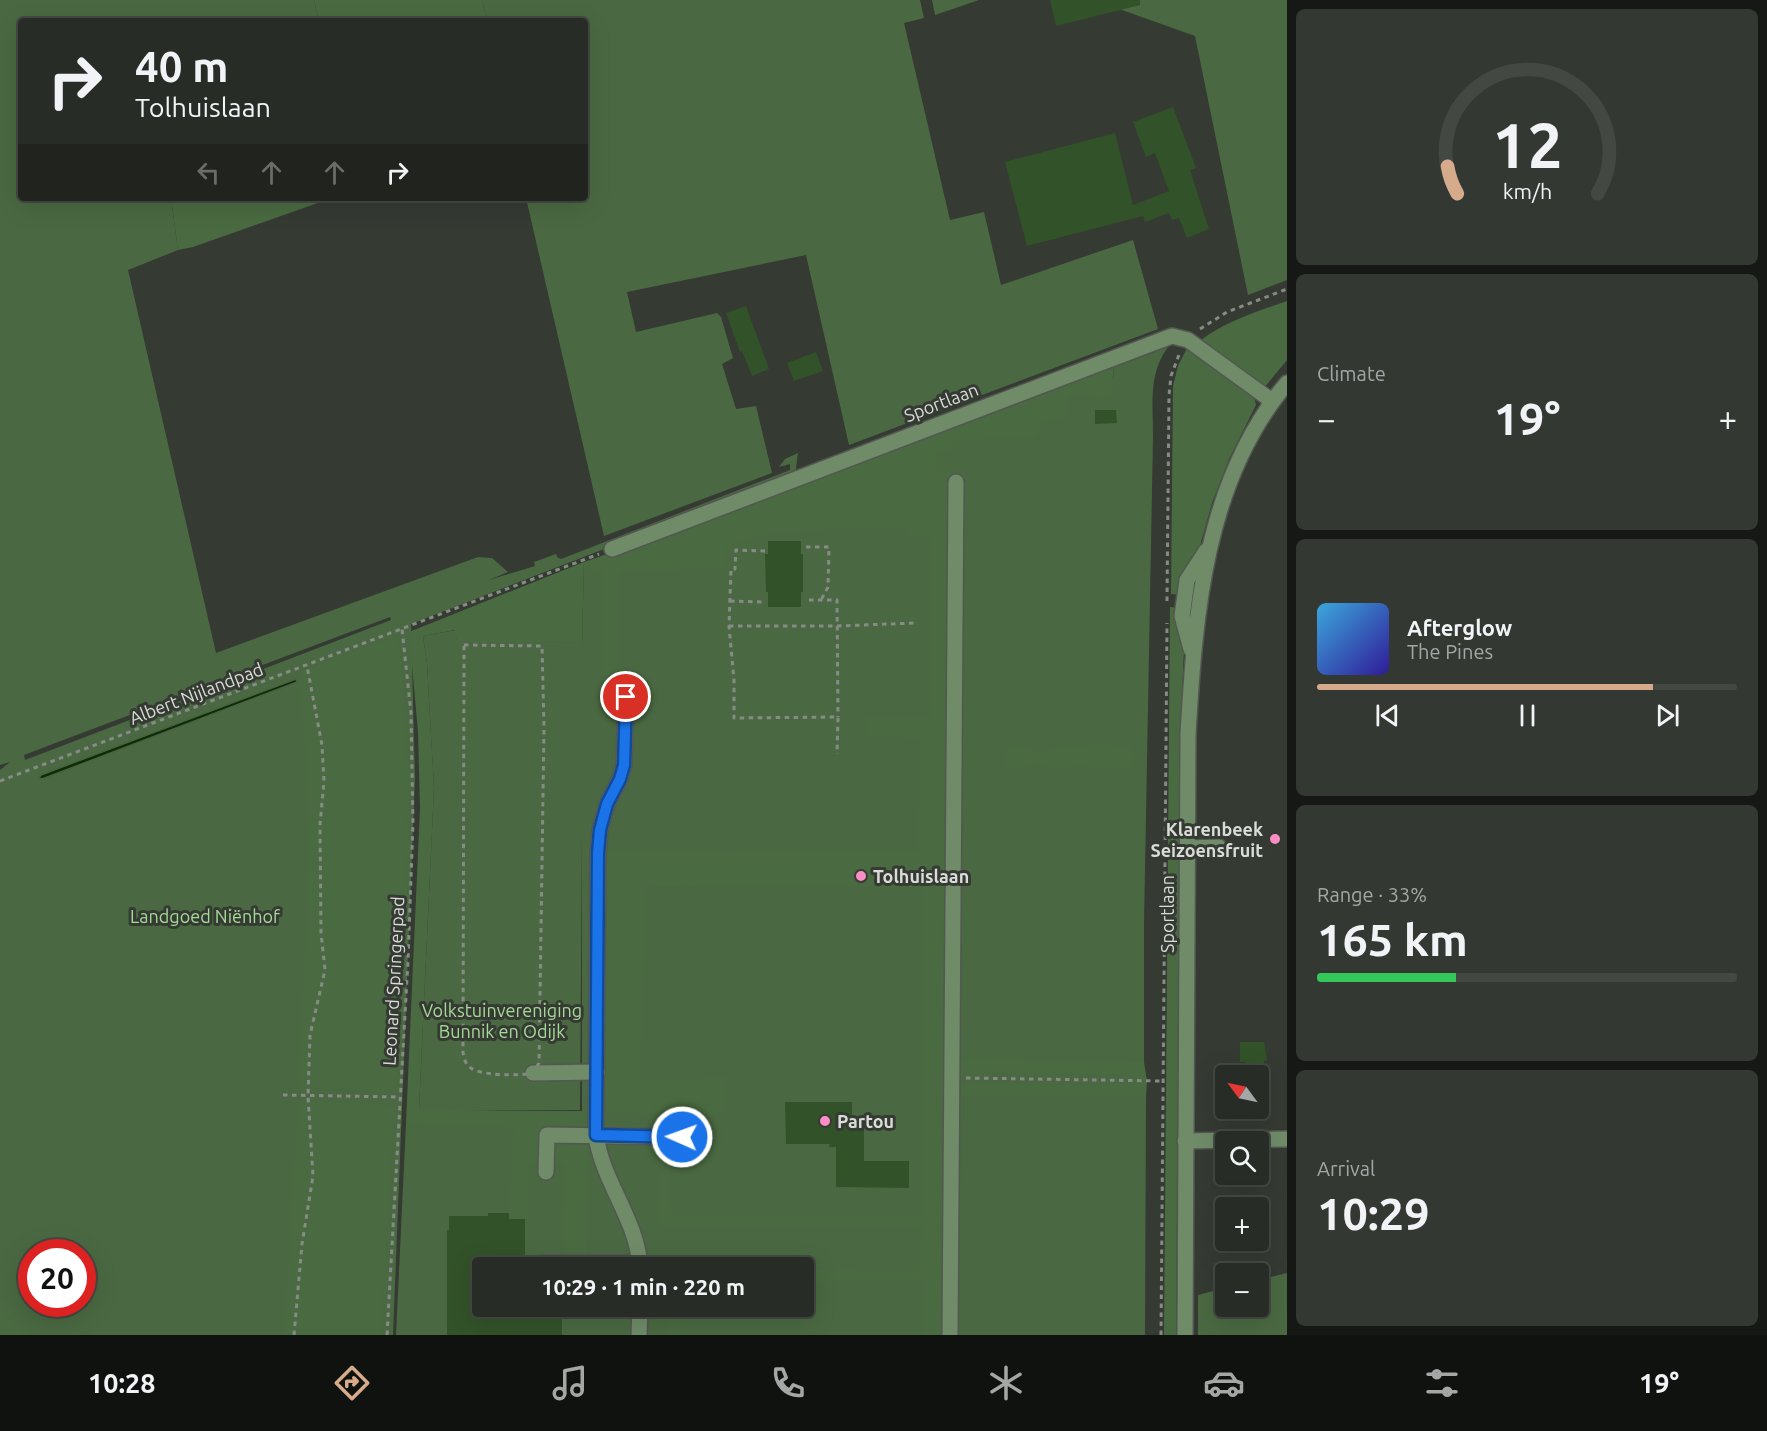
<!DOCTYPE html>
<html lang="en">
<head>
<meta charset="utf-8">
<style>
  :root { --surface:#282c26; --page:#343832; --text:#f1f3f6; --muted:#a5a7a7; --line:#444843; --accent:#d6ab8b }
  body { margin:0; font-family:Ubuntu,sans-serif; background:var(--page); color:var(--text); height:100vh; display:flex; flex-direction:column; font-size:22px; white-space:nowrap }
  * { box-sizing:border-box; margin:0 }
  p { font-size:20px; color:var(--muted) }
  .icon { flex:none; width:33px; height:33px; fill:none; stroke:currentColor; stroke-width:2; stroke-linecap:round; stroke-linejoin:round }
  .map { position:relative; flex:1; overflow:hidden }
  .panel { display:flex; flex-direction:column; gap:9px; padding:9px; background:#161815; width:480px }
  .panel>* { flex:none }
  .guide { position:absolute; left:18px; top:18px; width:570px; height:183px; border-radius:6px; box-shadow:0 6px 24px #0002,0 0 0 2px var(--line); background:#282c26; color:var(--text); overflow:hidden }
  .needle { width:39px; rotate:303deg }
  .fabs { position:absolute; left:1215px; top:1065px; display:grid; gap:12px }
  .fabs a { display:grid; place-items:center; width:54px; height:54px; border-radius:6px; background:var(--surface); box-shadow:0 6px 24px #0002,0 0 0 2px var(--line); font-size:30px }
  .speed { position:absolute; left:18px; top:1239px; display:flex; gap:12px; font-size:30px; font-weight:700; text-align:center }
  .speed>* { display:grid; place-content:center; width:78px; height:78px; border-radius:50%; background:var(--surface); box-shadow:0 6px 24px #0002,0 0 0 2px var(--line); line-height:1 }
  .speed .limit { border:9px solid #d22; background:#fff; color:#111 }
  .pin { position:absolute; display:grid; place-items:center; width:51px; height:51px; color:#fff; margin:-26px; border:3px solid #fff; border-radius:50%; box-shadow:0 2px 6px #0007 }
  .me { position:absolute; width:66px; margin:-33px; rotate:272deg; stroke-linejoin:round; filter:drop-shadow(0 0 4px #0008) }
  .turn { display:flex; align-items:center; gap:21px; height:126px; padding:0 18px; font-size:27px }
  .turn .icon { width:78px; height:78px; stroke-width:2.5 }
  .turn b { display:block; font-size:42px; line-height:51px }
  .lanes { display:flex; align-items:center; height:57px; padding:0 18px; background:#0003; justify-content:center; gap:30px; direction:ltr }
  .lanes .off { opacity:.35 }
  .big { font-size:45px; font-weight:700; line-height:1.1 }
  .panel .tile { flex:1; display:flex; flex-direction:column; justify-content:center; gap:9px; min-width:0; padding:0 21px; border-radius:9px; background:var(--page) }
  .panel .dial { align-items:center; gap:0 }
  .dial svg { height:156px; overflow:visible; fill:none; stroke:var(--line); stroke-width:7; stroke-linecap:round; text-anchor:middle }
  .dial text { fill:var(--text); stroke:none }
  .song { display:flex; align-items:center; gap:18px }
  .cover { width:72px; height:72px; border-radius:9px; background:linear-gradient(135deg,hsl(200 70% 55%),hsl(250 70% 35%)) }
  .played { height:6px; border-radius:3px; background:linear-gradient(90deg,var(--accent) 80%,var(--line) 80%) }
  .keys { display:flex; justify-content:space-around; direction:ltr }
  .heat { display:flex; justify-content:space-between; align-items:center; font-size:33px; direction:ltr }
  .charge { height:9px; border-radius:4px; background:linear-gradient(90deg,#34c759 33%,var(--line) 0) }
  .trip { position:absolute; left:472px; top:1257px; width:342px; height:60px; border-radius:6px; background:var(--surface); box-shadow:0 6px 24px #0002,0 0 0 2px var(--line); font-weight:700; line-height:60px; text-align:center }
  .tabs { display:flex; height:96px; justify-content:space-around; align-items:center; background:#10120f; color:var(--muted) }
  .tabs .icon { width:42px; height:42px }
  .tabs .current { color:var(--accent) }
  .tabs b { font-size:27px; color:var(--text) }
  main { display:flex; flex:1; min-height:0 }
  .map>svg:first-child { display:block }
</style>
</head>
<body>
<main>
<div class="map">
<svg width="1287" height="1335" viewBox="0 0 1287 1335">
  <rect width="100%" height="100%" fill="#353a33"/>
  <g fill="#4a6942" fill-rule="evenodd">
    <path d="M0,0H314L319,21H21V198H171L178,250L128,270L216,653L478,557L492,558L508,572L489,580L535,566L534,562L556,554L557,557L561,559L790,470V464L779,467L785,459L798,453L795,475L411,624L415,778L393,1335H0V770L10,762L0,765ZM390,617L391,620L25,760L24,755L58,742ZM32,1252H82V1304H32Z"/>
    <polygon points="482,0 920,0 924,18 904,23 950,220 984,212 1001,285 1133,240 1158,329 849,445 806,255 627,292 636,332 717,313 721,317 733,358 722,364 736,409 756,406 772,473 604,536 526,198 585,198 585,21 487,21"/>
    <polygon points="932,0 979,0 935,15"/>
    <polygon points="1094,0 1287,0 1287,280 1248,295 1195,36"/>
    <path d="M1168,347C1148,374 1153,403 1153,436L1144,924V1062H1140V1096H1146L1145,1335H396L406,1123H409L419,1109L434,788L427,664L423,636L456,630L457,641L582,643L584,562L1113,378L1114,367ZM582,835V1111L458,1110H580ZM483,1268H804V1306H483Z"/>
    <polygon points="1287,1273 1287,1335 1198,1335 1198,1295 1225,1288 1226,1306 1258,1306 1259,1280"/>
  </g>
  <g fill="#4a6b41">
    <polygon points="314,0 482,0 487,21 319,21"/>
    <polygon points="171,198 332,198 193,247 178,250"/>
    <path d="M1287,301V360L1264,388L1200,341C1225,321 1257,312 1287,301Z"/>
    <polygon points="1188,346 1253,392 1256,405 1229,459 1212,503 1200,546 1182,580 1180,595 1171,594 1173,386 1178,366"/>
    <polygon points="1114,367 1111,393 1099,398 1099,395 1067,396 1067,419 1041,420 1038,437 955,440 951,443 951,451 937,450 936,472 951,472 952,512 943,1335 923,1335 923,1281 804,1282 804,1269 920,1272 921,1226 662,1226 659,1219 660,1142 666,1142 670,1146 671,1210 675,1215 921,1216 921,887 646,886 640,1081 706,1081 707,1077 727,1077 726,1114 602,1113 603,851 732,852 918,850 920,739 865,735 865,717 931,717 931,535 907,535 907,528 830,529 753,537 724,548 724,569 619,571 616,725 602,726 604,571 589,570 590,563"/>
    <polygon points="584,562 582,643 457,642 455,630 423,636 427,664 434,788 419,1109 586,1113 588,1148 586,1255 563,1255 565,1163 529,1162 528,1219 509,1219 513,1127 406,1123 420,808 418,732 409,632"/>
    <polygon points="1170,607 1179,608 1184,650 1181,713 1176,1335 1164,1335"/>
    <polygon points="393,637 400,647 408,770 407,909 396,1089 382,1091 301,1087 299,1078 309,850 307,779 299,672"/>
    <polygon points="1110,744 1132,749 1134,757 1129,767 1098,769 1078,765 1059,769 1034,763 1013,769 1003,761 1006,748 1023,746 1041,752 1067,746"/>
    <polygon points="957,1059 1144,1062 1147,1081 1146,1096 961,1096 963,1084 1131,1085 1132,1075 960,1072"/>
    <polygon points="303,1101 387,1105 394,1109 381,1335 284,1335 298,1104"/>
    <polygon points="0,1298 12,1310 28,1335 0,1335"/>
    <polygon points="668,1307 679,1307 679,1335 667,1335"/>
  </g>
  <polygon fill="#0d2d04" stroke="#4a6244" stroke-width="1.5" points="296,679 297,682 42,779 39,778 41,775"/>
  <g fill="#325229">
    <polygon points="1050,0 1140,0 1140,5 1056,26"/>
    <polygon points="1173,107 1196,168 1190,170 1209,229 1187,238 1179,218 1172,220 1169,213 1145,222 1143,216 1027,246 1005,162 1115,133 1133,205 1169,191 1155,153 1146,157 1133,122"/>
    <polygon points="746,306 769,369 752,376 742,351 740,352 726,313"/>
    <polygon points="816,352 823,371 794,381 787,363"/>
    <polygon points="1095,410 1116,410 1117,423 1095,424"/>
    <polygon points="768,541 801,541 801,554 803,554 803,592 801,592 801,607 768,607 768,592 766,592 765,554 768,554"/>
    <polygon points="1240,1042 1264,1042 1267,1060 1264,1061 1264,1075 1245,1075 1245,1062 1240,1062"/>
    <polygon points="785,1102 852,1102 852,1130 864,1130 864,1161 909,1161 909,1188 836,1187 836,1147 829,1147 830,1144 786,1144"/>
    <polygon points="488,1213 509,1213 509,1219 525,1219 525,1268 483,1268 483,1306 562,1306 562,1335 447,1335 447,1230 449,1230 449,1216 488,1216"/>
  </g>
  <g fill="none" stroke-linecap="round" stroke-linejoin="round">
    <defs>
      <g id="minor">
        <polyline points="612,549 1172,336 1188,340 1272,401"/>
        <polyline points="1191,649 1182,616 1187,580 1206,551"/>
        <path d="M626,697L624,765L620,779L607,804L600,830L598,853L596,1135C602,1182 638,1220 640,1268"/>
        <polyline points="1186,848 1219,847"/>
        <polyline points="533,1073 597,1072"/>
        <polyline points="1185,1141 1287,1139"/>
        <polyline points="546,1172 547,1135 682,1137"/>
        <polyline points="542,1263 640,1263"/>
        <polyline points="639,1335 640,1306"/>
        <polyline points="950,1335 956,482"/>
        <path d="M1185,1335L1188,734C1195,613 1205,480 1287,383"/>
      </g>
    </defs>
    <use href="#minor" stroke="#535751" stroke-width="18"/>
    <g stroke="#878b86" stroke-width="3" stroke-dasharray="4.5 4.5" stroke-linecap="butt">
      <polyline points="1200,329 1227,312 1287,289"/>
      <polyline points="806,547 829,547 828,587 821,600"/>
      <polyline points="765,551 736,550 735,569 731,569 729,626 734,680 734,718 838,717 837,754"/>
      <polyline points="809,600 837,600 838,717"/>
      <polyline points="730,601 765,602"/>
      <polyline points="1167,601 1169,395 1171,376 1180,352"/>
      <polyline points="729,626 838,626 914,623"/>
      <path d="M464,645L542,646L544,728L539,1063L533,1073C521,1076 481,1076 471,1068C465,1064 464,1058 463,1052Z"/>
      <polyline points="0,781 599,554"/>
      <polyline points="966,1078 1163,1081"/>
      <polyline points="283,1095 400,1097"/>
      <polyline points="294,1335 302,1244 313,1176 308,1096 310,1035 325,970 321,933 320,825 324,781 322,745 307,666"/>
      <polyline points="387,1335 408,961 413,823 411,713 402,629"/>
      <polyline points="1161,1335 1167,623"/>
    </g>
    <use href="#minor" stroke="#6f8b68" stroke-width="15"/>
  </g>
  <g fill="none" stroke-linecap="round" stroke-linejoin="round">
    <defs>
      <polyline id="route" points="626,697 624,765 620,779 607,804 600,830 598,853 596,1135 682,1137"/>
    </defs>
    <use href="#route" stroke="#114b97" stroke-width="15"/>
    <use href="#route" stroke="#1a73e8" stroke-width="10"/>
  </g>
  <g fill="#fb8fc5" stroke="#353a33" stroke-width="2">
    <circle cx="1275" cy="839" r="6"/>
    <circle cx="861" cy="876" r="6"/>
    <circle cx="825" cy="1121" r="6"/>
  </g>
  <g text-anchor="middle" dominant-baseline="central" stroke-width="6" stroke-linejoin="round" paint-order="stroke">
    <g font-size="18" fill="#d9dcd8" stroke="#353a33">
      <text transform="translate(941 402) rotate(-21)">Sportlaan</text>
      <text transform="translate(196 693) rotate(-21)">Albert Nijlandpad</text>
      <text transform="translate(1167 914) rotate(-90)">Sportlaan</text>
      <text transform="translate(393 981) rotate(-87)">Leonard Springerpad</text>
    </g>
    <g font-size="18" font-weight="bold" fill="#d9dcd8" stroke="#353a33" text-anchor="start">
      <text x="1263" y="829" text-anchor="end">Klarenbeek<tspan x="1263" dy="21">Seizoensfruit</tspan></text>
      <text x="873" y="876">Tolhuislaan</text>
      <text x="837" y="1121">Partou</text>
    </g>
    <g font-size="18" fill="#a5da97" stroke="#353a33">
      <text x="205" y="916">Landgoed Niënhof</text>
      <text x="502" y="1010">Volkstuinvereniging<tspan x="502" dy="21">Bunnik en Odijk</tspan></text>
    </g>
  </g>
</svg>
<div class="fabs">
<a><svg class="needle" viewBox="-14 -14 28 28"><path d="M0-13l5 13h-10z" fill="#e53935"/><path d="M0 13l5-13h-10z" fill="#a5a7a7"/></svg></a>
<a><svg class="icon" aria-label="search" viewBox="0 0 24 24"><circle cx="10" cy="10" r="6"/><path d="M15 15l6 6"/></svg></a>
<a>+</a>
<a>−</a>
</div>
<div class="speed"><div class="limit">20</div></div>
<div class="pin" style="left:626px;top:697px;background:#d93025"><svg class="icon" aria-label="arrive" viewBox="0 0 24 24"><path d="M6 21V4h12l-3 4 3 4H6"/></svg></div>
<svg class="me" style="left:682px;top:1137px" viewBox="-20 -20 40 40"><circle r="17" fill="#1a73e8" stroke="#fff" stroke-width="3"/><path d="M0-11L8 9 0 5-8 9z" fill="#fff"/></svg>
<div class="trip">10:29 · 1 min · 220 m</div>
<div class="guide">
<div class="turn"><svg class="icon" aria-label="right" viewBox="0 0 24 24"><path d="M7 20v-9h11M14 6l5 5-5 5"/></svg><div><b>40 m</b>Tolhuislaan</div></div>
<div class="lanes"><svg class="icon off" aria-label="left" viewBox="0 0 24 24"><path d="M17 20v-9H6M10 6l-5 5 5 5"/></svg><svg class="icon off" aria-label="ahead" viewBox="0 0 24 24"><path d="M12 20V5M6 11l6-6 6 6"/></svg><svg class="icon off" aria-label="ahead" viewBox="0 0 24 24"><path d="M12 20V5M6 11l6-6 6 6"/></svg><svg class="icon" aria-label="right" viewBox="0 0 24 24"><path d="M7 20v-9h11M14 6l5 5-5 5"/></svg></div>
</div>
</div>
<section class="panel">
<div class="tile dial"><svg viewBox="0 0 100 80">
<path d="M14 69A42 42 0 1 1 86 69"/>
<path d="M14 69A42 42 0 0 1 9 55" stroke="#d6ab8b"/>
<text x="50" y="56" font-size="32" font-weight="700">12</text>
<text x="50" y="72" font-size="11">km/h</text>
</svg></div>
<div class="tile"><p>Climate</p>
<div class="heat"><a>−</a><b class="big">19°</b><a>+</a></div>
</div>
<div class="tile">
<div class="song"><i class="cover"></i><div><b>Afterglow</b><p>The Pines</p></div></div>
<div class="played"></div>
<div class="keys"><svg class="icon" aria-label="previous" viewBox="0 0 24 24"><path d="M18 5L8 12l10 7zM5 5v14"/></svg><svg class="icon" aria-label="pause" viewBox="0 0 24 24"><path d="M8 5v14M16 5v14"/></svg><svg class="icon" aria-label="next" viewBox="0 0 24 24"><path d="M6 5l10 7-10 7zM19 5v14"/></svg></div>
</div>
<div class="tile"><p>Range · 33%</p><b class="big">165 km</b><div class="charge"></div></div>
<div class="tile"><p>Arrival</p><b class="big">10:29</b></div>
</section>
</main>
<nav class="tabs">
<b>10:28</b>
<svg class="icon current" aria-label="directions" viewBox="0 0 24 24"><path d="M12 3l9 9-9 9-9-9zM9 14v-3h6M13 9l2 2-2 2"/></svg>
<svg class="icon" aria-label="music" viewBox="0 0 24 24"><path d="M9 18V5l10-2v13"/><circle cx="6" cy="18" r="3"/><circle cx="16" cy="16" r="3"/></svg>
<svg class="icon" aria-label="phone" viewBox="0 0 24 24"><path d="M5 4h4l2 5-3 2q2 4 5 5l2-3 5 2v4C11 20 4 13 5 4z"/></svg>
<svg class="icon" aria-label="climate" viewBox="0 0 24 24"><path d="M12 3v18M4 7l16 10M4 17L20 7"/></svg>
<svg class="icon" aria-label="car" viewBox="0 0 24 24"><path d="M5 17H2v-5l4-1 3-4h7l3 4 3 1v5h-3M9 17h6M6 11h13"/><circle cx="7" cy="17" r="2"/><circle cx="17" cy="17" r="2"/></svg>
<svg class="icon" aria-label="filters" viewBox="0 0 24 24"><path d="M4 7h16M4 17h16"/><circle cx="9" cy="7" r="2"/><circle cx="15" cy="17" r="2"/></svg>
<b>19°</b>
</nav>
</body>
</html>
